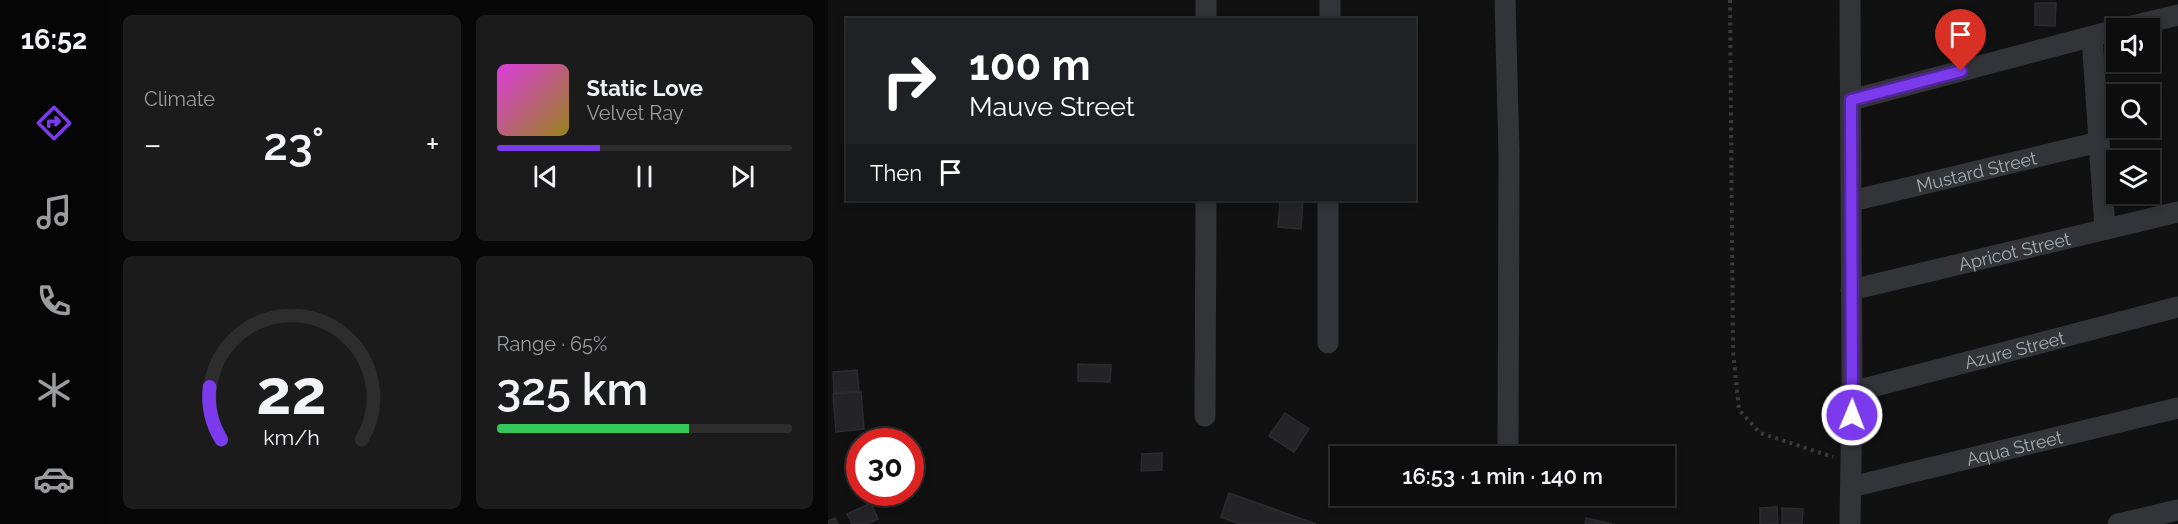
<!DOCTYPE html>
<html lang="en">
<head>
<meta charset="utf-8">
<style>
  :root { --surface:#0d0d0e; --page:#1b1b1c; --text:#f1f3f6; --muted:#9a9c9e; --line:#2d2d2e; --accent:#7c3aed }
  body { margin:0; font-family:Raleway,sans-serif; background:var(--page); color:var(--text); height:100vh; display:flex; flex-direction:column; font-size:22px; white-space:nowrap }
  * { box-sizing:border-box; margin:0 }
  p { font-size:20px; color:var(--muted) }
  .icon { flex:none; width:33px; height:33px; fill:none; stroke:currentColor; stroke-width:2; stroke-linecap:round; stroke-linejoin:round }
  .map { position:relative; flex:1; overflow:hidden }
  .panel { display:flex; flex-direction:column; gap:15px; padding:15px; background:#070708; width:720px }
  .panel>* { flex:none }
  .guide { position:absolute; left:18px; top:18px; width:570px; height:183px; border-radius:0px; box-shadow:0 3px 9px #0003,0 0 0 2px var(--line); background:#202124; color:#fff; overflow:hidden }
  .controls { position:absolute; left:1278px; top:18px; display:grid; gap:12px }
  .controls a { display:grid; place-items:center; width:54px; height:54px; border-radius:0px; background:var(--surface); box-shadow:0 3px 9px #0003,0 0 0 2px var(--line); font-size:30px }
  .speed { position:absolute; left:18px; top:428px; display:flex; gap:12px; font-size:30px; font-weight:700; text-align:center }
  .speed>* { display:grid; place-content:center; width:78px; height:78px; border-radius:50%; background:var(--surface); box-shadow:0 3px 9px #0003,0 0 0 2px var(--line); line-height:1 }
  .speed .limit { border:9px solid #d22; background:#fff; color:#111 }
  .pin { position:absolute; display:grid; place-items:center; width:51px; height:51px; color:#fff; margin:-62px -26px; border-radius:50% 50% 50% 0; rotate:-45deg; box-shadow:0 0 6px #0007 }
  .pin .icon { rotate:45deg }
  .me { position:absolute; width:66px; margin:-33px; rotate:1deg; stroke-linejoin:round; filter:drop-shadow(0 0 4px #0008) }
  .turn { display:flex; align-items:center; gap:21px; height:126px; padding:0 24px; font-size:27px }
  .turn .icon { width:78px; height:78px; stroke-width:2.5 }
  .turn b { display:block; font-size:42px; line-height:51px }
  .then { display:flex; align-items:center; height:57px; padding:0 24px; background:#0003; gap:12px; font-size:22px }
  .big { font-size:45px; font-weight:600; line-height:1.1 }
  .panel .widget { flex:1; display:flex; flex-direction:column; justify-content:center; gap:9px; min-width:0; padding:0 21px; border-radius:9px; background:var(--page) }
  .panel .dial { align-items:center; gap:0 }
  .dial svg { height:156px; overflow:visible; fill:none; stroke:var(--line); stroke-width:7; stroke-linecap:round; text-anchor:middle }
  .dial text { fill:var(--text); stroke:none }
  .song { display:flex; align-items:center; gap:18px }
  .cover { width:72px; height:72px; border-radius:9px; background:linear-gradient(135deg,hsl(300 70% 55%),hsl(50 70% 35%)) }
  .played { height:6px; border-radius:3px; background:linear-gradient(90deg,var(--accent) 35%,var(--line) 35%) }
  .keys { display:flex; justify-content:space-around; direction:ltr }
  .heat { display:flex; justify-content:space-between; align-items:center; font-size:33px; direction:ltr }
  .charge { height:9px; border-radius:4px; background:linear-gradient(90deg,#34c759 65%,var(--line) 0) }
  .panel .tiles { flex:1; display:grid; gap:15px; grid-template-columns:repeat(2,1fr) }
  .trip { position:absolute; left:502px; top:446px; width:345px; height:60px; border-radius:0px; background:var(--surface); box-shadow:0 3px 9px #0003,0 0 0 2px var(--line); font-weight:600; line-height:60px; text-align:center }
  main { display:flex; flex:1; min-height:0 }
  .tab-bar { display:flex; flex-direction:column; width:108px; justify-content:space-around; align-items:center; background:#050506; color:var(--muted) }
  .tab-bar .icon { width:42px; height:42px }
  .tab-bar .active { color:var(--accent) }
  .tab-bar b { font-size:27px; color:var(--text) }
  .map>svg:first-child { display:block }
</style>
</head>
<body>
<main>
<nav class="tab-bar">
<b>16:52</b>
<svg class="icon active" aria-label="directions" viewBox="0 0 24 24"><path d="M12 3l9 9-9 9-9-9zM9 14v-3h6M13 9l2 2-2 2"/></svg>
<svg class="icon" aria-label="music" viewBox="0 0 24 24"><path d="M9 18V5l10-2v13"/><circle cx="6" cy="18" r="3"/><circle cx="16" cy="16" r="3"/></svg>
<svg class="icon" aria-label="phone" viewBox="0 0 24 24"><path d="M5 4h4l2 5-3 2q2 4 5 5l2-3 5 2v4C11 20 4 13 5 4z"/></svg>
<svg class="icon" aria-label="climate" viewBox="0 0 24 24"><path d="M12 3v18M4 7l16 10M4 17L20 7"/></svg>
<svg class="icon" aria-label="car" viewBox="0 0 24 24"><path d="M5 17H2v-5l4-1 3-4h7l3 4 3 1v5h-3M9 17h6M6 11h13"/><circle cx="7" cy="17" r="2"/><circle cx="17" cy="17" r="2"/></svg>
</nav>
<section class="panel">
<div class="tiles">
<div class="widget"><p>Climate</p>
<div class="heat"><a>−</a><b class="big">23°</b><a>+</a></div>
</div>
<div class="widget">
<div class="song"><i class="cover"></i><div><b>Static Love</b><p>Velvet Ray</p></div></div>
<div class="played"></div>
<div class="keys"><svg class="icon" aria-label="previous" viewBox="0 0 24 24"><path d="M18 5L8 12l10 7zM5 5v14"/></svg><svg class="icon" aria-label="pause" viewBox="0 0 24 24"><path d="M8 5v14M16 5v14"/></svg><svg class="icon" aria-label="next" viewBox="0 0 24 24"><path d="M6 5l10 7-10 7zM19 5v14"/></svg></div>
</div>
<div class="widget dial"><svg viewBox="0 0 100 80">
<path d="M14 69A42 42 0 1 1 86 69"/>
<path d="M14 69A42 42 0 0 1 8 42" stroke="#7c3aed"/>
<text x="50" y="56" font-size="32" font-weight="700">22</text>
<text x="50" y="72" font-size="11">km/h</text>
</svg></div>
<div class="widget"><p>Range · 65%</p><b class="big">325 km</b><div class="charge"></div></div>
</div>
</section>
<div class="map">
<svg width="1350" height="524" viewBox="0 0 1350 524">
  <rect width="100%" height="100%" fill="#111112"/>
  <g fill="#242426" stroke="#2b2c2e" stroke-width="1.5">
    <polygon points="1207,3 1228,3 1227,26 1207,25"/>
    <polygon points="452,200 475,200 473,229 450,227"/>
    <polygon points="250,364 283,365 282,382 250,381"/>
    <polygon points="29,370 31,391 6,393 5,372"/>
    <polygon points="33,392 36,429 8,432 5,394"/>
    <polygon points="457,413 481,429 466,452 441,436"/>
    <polygon points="334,453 334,470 313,471 314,454"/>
    <polygon points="401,493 488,524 411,524 393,517"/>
    <polygon points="43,503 50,519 38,524 24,524 19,514"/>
    <polygon points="949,507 950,524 932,524 932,508"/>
    <polygon points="954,508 975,509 974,524 954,524"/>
    <polygon points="7,518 10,524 0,524 0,521"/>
    <polygon points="758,518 784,524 757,524"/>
  </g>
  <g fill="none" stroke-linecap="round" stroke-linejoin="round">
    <polyline stroke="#383b3e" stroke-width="4" stroke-dasharray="3 4.5" stroke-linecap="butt" points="902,0 905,351 911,410 932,433 1005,457"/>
    <g stroke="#323437" stroke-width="21">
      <polyline points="677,0 681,154 680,456"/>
      <polyline points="1022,0 1024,392 1022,524"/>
      <polyline points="378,20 378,0"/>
      <polyline points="502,20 502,0"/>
      <polyline points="1296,28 1350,15"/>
      <polyline points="1264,37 1277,229"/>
      <polyline points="1023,100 1288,30"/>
      <path id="s1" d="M1024,201L1271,142"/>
      <path id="s2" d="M1023,290L1350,212"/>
      <polyline points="500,343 500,200"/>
      <path id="s3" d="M1024,392L1350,307"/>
      <polyline points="377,416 378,200"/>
      <path id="s4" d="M1023,487L1350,408"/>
      <polyline points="1290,524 1350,510"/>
    </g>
  </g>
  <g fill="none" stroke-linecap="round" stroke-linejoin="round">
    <defs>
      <polyline id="route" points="1024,415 1023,100 1133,71"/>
    </defs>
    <use href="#route" stroke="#51269a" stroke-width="15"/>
    <use href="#route" stroke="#7c3aed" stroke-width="10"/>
  </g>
  <g text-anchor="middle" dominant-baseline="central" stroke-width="6" stroke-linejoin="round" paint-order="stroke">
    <g font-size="18" fill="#a3acb2" stroke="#0c0c0d">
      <text stroke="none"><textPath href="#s1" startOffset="128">Mustard Street</textPath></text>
      <text stroke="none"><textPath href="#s2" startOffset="168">Apricot Street</textPath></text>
      <text stroke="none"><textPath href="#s3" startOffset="168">Azure Street</textPath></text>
      <text stroke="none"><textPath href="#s4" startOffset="168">Aqua Street</textPath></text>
    </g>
  </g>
</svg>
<div class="controls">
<a><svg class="icon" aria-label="sound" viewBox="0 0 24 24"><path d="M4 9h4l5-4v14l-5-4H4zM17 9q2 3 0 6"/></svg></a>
<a><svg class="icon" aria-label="search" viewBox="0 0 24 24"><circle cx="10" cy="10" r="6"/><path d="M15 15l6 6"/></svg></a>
<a><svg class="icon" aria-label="layers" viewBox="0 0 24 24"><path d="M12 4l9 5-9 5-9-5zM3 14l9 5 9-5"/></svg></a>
</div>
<div class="speed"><div class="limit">30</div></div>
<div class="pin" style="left:1133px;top:71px;background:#d93025"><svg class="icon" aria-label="arrive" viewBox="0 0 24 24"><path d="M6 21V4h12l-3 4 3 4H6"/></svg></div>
<svg class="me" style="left:1024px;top:415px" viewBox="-20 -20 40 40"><circle r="17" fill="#7c3aed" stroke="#fff" stroke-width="3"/><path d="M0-11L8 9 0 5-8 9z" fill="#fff"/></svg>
<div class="trip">16:53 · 1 min · 140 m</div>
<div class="guide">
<div class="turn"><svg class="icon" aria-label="right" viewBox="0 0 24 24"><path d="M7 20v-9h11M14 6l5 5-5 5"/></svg><div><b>100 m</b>Mauve Street</div></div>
<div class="then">Then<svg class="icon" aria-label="arrive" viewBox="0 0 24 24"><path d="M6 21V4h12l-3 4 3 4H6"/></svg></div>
</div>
</div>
</main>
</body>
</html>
